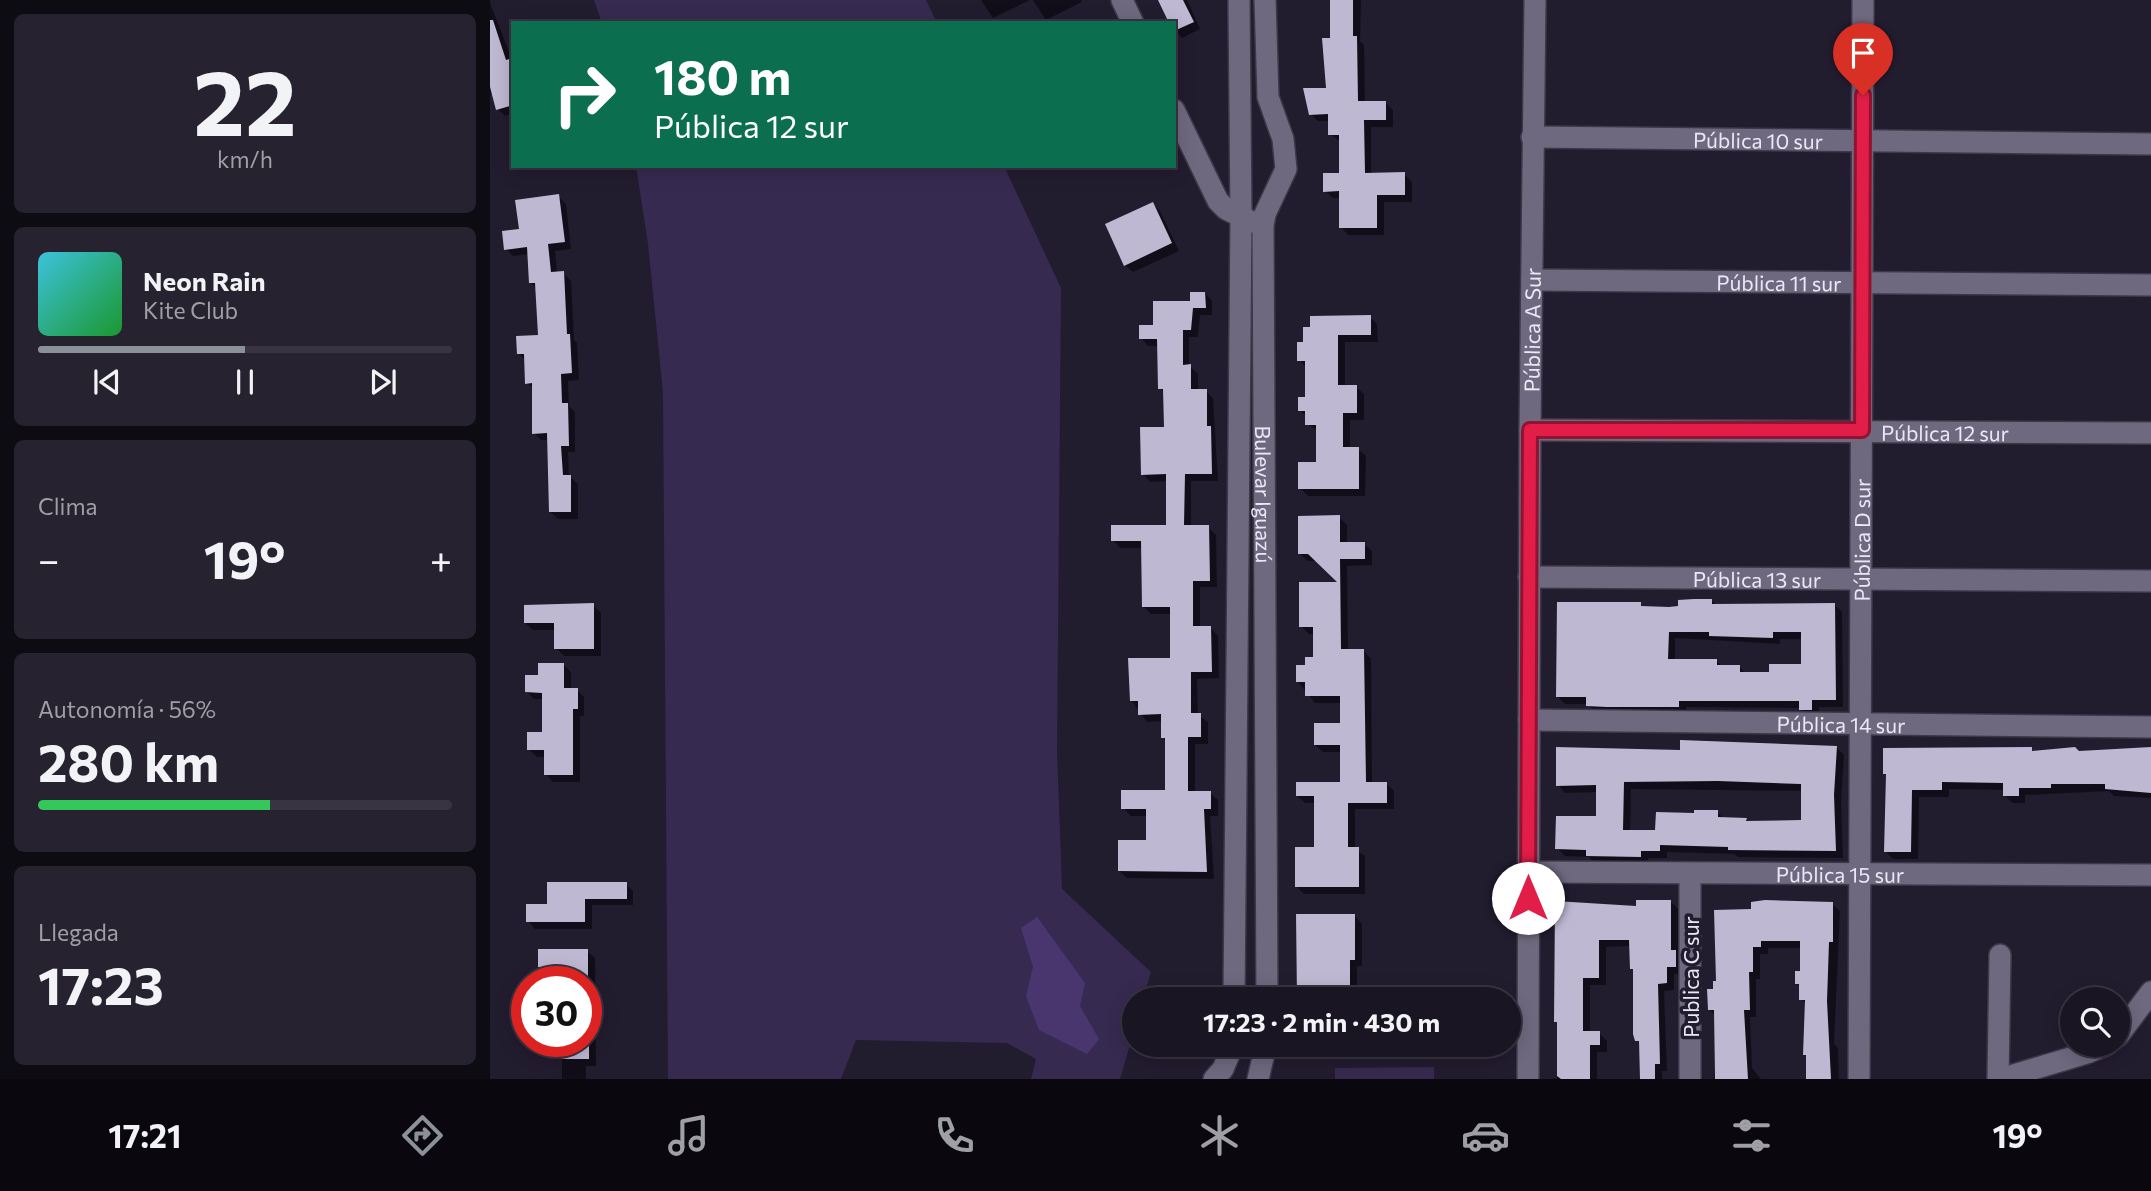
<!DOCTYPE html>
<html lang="es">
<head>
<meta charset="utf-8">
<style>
  :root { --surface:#1a1523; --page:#272230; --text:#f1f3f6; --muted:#9f9fa6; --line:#383441; --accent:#8c9099 }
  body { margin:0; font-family:Commissioner,sans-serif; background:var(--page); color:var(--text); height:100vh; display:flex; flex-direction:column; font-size:26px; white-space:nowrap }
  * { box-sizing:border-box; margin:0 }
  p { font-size:23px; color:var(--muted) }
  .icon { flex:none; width:38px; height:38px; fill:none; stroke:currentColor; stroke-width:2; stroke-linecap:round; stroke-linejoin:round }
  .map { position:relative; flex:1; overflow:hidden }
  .drawer { display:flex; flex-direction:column; gap:14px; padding:14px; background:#0e0c13; width:490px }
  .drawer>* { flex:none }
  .guide { position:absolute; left:21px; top:21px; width:665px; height:147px; border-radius:0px; box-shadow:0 4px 18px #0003,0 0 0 2px var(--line); background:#0b6e4f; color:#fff; overflow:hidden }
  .tools { position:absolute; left:1570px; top:987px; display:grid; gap:14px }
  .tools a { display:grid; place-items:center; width:70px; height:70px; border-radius:50%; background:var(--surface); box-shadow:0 4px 18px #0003,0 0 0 2px var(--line); font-size:35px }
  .speed { position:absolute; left:21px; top:966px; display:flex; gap:14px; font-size:35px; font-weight:700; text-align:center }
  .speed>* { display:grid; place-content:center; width:91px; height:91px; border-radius:50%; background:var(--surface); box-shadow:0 4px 18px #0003,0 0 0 2px var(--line); line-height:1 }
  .speed .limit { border:10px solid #d22; background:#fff; color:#111 }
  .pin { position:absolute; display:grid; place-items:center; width:60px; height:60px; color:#fff; margin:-72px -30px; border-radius:50% 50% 50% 0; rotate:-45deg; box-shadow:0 0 7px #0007 }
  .pin .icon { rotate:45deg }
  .me { position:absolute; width:77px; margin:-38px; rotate:0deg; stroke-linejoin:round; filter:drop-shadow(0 0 5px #0008) }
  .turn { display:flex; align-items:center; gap:24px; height:147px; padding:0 28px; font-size:32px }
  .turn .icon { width:91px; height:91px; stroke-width:2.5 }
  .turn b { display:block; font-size:49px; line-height:60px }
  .big { font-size:52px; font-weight:700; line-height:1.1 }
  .drawer .widget { flex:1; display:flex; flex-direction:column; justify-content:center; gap:10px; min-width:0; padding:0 24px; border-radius:10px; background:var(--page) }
  .drawer .dial { align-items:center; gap:0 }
  .dial b { font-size:91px; line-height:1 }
  .song { display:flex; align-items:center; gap:21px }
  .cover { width:84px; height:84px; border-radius:10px; background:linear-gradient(135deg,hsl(190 70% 55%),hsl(130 70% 35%)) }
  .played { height:7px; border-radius:4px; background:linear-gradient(90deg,var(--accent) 50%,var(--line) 50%) }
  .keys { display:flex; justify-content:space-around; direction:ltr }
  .heat { display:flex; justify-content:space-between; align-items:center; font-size:38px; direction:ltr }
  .charge { height:10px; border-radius:5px; background:linear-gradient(90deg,#34c759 56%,var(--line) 0) }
  .trip { position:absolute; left:632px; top:987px; width:399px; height:70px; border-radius:35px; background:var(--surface); box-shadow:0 4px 18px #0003,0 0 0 2px var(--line); font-weight:700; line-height:70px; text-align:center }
  .tab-bar { display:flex; height:112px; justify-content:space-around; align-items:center; background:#0a080e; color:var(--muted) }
  .tab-bar .icon { width:49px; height:49px }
  .tab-bar .on { color:var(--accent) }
  .tab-bar b { font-size:32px; color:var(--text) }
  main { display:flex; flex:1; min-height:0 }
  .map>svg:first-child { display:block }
</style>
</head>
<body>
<main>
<section class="drawer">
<div class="widget dial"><b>22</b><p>km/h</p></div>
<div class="widget">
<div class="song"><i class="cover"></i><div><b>Neon Rain</b><p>Kite Club</p></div></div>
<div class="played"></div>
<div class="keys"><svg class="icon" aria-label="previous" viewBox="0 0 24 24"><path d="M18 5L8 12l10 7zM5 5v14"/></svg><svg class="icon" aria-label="pause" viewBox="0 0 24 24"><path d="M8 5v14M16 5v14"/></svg><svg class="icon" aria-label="next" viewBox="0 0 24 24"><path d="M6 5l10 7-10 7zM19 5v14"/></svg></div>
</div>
<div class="widget"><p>Clima</p>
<div class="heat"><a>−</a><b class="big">19°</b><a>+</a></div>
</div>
<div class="widget"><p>Autonomía · 56%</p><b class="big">280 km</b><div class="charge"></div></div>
<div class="widget"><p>Llegada</p><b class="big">17:23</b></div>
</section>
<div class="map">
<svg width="1661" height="1079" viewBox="0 0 1661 1079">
  <rect width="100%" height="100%" fill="#221c2f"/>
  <g fill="#372a50">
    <polygon points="104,0 436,0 447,23 112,23"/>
    <polygon points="146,166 514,166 571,288 567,751 572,889 661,972 653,999 644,999 644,1031 630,1079 541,1079 546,1059 517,1043 366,1040 351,1079 178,1079 173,392 158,244"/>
    <polygon points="944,1067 944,1079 845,1079 845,1068"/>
  </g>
  <polygon fill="#4a366e" points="547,917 595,983 590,1006 609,1039 597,1054 549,1030 536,996 543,967 531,928"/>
  <g fill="#0007" fill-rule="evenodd">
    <polygon points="491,0 540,0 503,18"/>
    <polygon points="543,0 591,0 592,2 556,20"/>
    <polygon points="670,0 697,0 710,29 692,38 685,30 684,23"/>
    <polygon points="841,0 871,0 870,41 874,45 875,103 896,103 903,110 903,127 881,127 881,174 914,174 922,182 922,202 894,202 894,235 858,235 851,227 851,198 843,198 835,191 851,175 851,142 840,134 840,121 828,121 821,114 838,90"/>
    <polygon points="0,3 23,62 23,114 15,116 8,109 4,94 0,94 0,87 9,85 0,84"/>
    <polygon points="68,196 76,204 81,249 65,251 67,273 73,273 81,281 84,340 87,343 89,380 78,381 79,406 85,412 85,452 78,452 79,476 88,484 88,519 68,519 60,512 59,440 51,440 44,433 44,389 37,383 36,361 28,353 50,337 47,289 41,283 40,254 23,256 16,249"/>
    <polygon points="663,204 670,211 689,251 643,272 635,265"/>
    <polygon points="715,293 722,301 722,315 710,315 708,337 699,337 699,365 708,374 708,391 716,391 723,398 728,481 701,481 701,527 718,527 726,535 727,587 710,587 710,628 721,628 728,636 729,678 707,679 708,715 718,722 718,744 705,744 705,793 720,793 728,800 728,816 720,816 724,879 637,878 629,871 658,841 658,816 641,816 633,808 676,792 676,741 673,737 673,721 657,722 641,700 682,660 682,614 661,614 653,606 652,548 630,548 623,540 677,527 678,481 660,482 653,474 676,428 675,394 670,388 669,346 658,346 651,338"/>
    <polygon points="880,317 887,324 888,342 855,342 855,387 866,387 874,394 874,420 860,420 860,449 868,449 876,456 875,496 818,496 810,488 828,464 828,431 817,424 817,417 810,410 817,398 817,368 809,360 809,344"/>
    <polygon points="849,517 857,525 857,544 874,544 882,551 882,565 857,566 858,651 874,651 881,659 882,784 897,784 904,791 904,809 865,809 865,849 875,856 875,894 814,894 806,886 826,849 826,803 815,803 807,796 852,784 852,752 833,752 825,745 852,725 852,703 825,703 808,682 825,658 825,634 819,634 811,626 811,584 851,583 827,561 818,561 810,554"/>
    <path d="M1222,601L1226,605H1345L1352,612L1353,707H1329V717H1318L1311,708L1196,707V713H1106L1098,704H1075L1067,696L1150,604L1154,608L1179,609ZM1185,638L1290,644V639H1312V666L1281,674H1256L1249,666H1232L1227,661H1185Z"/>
    <polygon points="103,605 111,613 111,656 74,656 66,648 66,630 43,630 35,623"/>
    <polygon points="74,665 81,672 81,689 87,690 94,697 94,716 90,716 90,782 63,782 56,774 56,757 47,757 39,750 53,734 53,699 44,699 37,692 50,677"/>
    <path d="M1346,747L1354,755L1351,803L1353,858L1248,857L1244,854L1177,852V858H1158V863H1105L1099,857L1075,856L1067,848L1108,818V792L1075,793L1068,785L1192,751ZM1141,789L1312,791V822L1259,823L1256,819H1235L1227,812L1205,814L1167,832H1140Z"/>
    <polygon points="1541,749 1546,753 1588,753 1661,750 1661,798 1624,796 1619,791 1535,795 1535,803 1523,803 1515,796 1515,790 1459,789 1459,797 1429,797 1428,859 1403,859 1395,851 1398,777 1395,774"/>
    <polygon points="136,884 143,891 143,905 102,905 102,929 45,929 38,921 59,906"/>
    <polygon points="1180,901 1188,909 1188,955 1193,960 1193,974 1184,974 1184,990 1174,991 1177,1071 1172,1071 1172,1079 1152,1079 1141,946 1116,947 1116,985 1100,985 1100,1033 1109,1033 1117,1041 1117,1052 1107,1052 1107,1079 1067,1079 1067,903 1148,908"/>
    <polygon points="1342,904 1350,911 1344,1044 1348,1048 1349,1079 1318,1079 1318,1058 1315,1055 1316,1004 1311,999 1311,988 1307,984 1312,972 1312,948 1278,948 1278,954 1270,954 1270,979 1266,979 1266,1017 1260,1017 1262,1068 1271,1079 1224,1079 1225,1015 1219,1009 1228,983 1225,912"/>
    <polygon points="808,916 865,916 872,924 872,966 867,966 867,999 809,999"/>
    <polygon points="97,951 105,958 106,1066 96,1066 96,1079 72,1079 72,1041 96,1041 96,982 71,974 57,974 50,966"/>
  </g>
  <g fill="#bfb8d2" fill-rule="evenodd">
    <polygon points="668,0 693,0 704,22 684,31 684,23 679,23"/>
    <polygon points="840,0 863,0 863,36 867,36 868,101 896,101 896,120 874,120 875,173 915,172 915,195 887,195 887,228 849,228 849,191 833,192 833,173 849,173 849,135 838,135 838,114 819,115 813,88 836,88 832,38 840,38"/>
    <polygon points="0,20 3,20 16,60 23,58 23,105 6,110 0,87"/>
    <polygon points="69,194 75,242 58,244 61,272 74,271 77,334 80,334 82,373 71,374 72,403 78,403 79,446 71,446 73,475 81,475 81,512 59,512 57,433 42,434 42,383 35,384 34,354 27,354 26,336 48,335 45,283 39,283 37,247 14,250 12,231 29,229 25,200"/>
    <polygon points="663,202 682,243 634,266 615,224"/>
    <polygon points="700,292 715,292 716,308 703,308 701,330 693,330 693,365 701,364 701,389 717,389 717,426 721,426 722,474 695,474 694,525 719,525 720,581 703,581 703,626 721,626 722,672 701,672 701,713 711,713 711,737 698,737 698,791 721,791 721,809 714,809 717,872 628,871 628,840 656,840 656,809 631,809 631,790 675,790 675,738 671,738 671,714 648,715 648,701 640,701 638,658 680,658 680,607 652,607 651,541 621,541 621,525 676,525 676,474 651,475 650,427 674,427 673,389 668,389 667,339 649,339 649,325 663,325 663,301 700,301"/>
    <polygon points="881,315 881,335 848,335 848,385 867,385 867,413 853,413 853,447 869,447 869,489 808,489 808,462 826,462 826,425 815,425 815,411 808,411 808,397 815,397 815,361 807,361 807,342 813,342 813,327 820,327 820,316"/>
    <polygon points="850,515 850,542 875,542 875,559 850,559 851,649 874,649 876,782 897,782 897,803 858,803 858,847 869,847 869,887 805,887 805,847 824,847 824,796 806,796 806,782 850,782 850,745 824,745 824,723 850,723 850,696 815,696 815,682 806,682 806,665 815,665 815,657 823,657 823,627 809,627 809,582 847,582 818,554 808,554 808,516"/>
    <path d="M1204,599H1222V604L1345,603L1346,700H1322V710H1309V701H1189V707H1117L1096,706V697H1066L1067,602H1151V606L1179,607L1188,606V600ZM1179,632H1219V636L1283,638V632H1311V664H1279V672H1250V665H1227V659H1178Z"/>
    <polygon points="104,603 104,649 64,649 64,623 34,623 34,605"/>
    <polygon points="48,663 74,663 74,688 88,688 88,709 83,709 83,775 54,775 54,750 37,750 37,732 52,732 52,693 35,692 35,675 48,675"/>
    <path d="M1190,740L1347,746L1344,795L1346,851L1238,850V847L1170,845V851H1151V857L1096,856V850L1065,849L1066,816H1106V785L1066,786V747L1190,750ZM1228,781L1311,784V820L1256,821L1257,818L1228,817V810H1204V813L1166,812L1165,830H1133L1134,782Z"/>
    <polygon points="1542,747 1542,751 1585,747 1589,751 1661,747 1661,793 1615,789 1615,784 1561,784 1561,788 1529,788 1529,796 1513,796 1513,783 1452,782 1452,790 1422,790 1421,852 1394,852 1396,774 1393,774 1393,748"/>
    <polygon points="57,882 137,882 137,899 95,899 95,922 36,922 36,904 57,904"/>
    <polygon points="1146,900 1181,900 1181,950 1186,950 1186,967 1177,967 1177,983 1168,984 1170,1064 1165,1064 1165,1079 1150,1079 1149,1041 1145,1041 1143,1034 1143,969 1140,969 1139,940 1109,940 1109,978 1093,978 1093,1031 1110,1031 1110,1045 1100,1045 1100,1079 1071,1079 1067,1076 1067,1022 1064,1022 1065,901 1146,906"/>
    <polygon points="1275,900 1343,902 1343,942 1339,942 1337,1001 1341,1079 1316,1079 1316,1055 1313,1055 1315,1000 1309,1000 1309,984 1305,984 1305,971 1310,971 1310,941 1271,941 1271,947 1263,947 1263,972 1259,972 1260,1010 1254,1010 1258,1079 1225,1079 1224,1010 1218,1010 1217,989 1223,989 1223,981 1226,981 1224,910 1261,909 1261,902"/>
    <polygon points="806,914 865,914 865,960 860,960 860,999 807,999"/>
    <polygon points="48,949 98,949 98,982 69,982 69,967 48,967"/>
    <rect x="70" y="1041" width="29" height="18"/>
  </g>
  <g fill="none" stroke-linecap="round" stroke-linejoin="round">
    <defs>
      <g id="minor">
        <polyline points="632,0 643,23"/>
        <path id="s1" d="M775,0L778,97L793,139L796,169L775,214L773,226L777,999"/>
        <polyline points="684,110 728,201 736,209 762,222"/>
        <path id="s2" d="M1042,137L1661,144"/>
        <path id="s3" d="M1042,280L1661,285"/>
        <path id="s4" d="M1040,430L1661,433"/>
        <path id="s5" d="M1039,577L1661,581"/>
        <path id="s6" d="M1039,720L1661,727"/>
        <path id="s7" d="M1038,872L1661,875"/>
        <polyline points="1200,874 1200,1079"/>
        <polyline points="744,999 751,218 749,0"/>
        <polyline points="1628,1036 1661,992"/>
        <polyline points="724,1079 733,1069 743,1045"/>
        <polyline points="768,1079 776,1045"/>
        <path id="s8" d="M1038,1079L1040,430L1045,0"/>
        <path id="s9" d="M1369,1079L1373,0"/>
        <polyline points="1508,1079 1510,955"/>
        <polyline points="1510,1079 1597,1053 1616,1045"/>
      </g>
    </defs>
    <use href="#minor" stroke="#3d3848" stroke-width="24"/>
    <use href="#minor" stroke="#6f6980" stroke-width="21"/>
  </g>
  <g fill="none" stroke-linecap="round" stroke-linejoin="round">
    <defs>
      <polyline id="route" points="1038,898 1040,430 1372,430 1373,95"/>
    </defs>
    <use href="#route" stroke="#92132f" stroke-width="18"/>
    <use href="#route" stroke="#e11d48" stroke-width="12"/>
  </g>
  <g text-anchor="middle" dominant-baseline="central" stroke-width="7" stroke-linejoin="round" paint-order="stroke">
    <g font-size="21" fill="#ebe7f4" stroke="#221c2f">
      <text stroke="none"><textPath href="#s2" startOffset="226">Pública 10 sur</textPath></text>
      <text stroke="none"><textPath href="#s3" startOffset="247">Pública 11 sur</textPath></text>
      <text stroke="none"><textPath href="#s8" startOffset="749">Pública A Sur</textPath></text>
      <text stroke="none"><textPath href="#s4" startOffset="415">Pública 12 sur</textPath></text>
      <text stroke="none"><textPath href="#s1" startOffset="502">Bulevar Iguazú</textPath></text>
      <text stroke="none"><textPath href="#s9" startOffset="539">Pública D sur</textPath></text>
      <text stroke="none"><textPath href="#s5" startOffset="228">Pública 13 sur</textPath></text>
      <text stroke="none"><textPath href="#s6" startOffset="312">Pública 14 sur</textPath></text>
      <text stroke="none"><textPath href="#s7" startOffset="312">Pública 15 sur</textPath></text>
      <text transform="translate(1200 977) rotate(-90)">Publica C sur</text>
    </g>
  </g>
</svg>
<div class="tools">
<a><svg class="icon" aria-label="search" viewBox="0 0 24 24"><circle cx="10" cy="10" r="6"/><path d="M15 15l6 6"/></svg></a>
</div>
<div class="speed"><div class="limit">30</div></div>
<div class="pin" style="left:1373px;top:95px;background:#d93025"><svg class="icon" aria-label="arrive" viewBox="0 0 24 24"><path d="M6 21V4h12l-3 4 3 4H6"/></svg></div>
<svg class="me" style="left:1038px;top:898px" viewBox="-20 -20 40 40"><circle r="19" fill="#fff"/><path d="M0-13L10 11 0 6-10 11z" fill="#e11d48"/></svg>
<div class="trip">17:23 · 2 min · 430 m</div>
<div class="guide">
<div class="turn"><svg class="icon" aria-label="right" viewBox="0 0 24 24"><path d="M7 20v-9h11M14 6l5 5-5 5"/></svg><div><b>180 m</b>Pública 12 sur</div></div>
</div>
</div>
</main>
<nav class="tab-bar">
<b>17:21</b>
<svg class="icon on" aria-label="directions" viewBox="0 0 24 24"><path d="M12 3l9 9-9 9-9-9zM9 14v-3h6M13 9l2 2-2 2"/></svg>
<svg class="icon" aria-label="music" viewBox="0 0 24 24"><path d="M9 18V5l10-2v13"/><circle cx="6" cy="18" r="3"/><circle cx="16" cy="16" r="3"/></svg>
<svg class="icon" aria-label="phone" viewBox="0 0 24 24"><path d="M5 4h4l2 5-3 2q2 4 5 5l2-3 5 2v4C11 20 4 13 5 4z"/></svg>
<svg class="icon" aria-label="climate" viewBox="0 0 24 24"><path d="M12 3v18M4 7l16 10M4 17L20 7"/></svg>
<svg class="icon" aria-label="car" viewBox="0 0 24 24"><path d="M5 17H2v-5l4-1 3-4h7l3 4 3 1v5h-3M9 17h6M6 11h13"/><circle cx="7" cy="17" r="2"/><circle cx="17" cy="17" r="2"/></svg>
<svg class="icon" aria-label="filters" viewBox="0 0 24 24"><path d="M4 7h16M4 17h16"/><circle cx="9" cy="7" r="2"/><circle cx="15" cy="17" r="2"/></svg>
<b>19°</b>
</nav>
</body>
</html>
